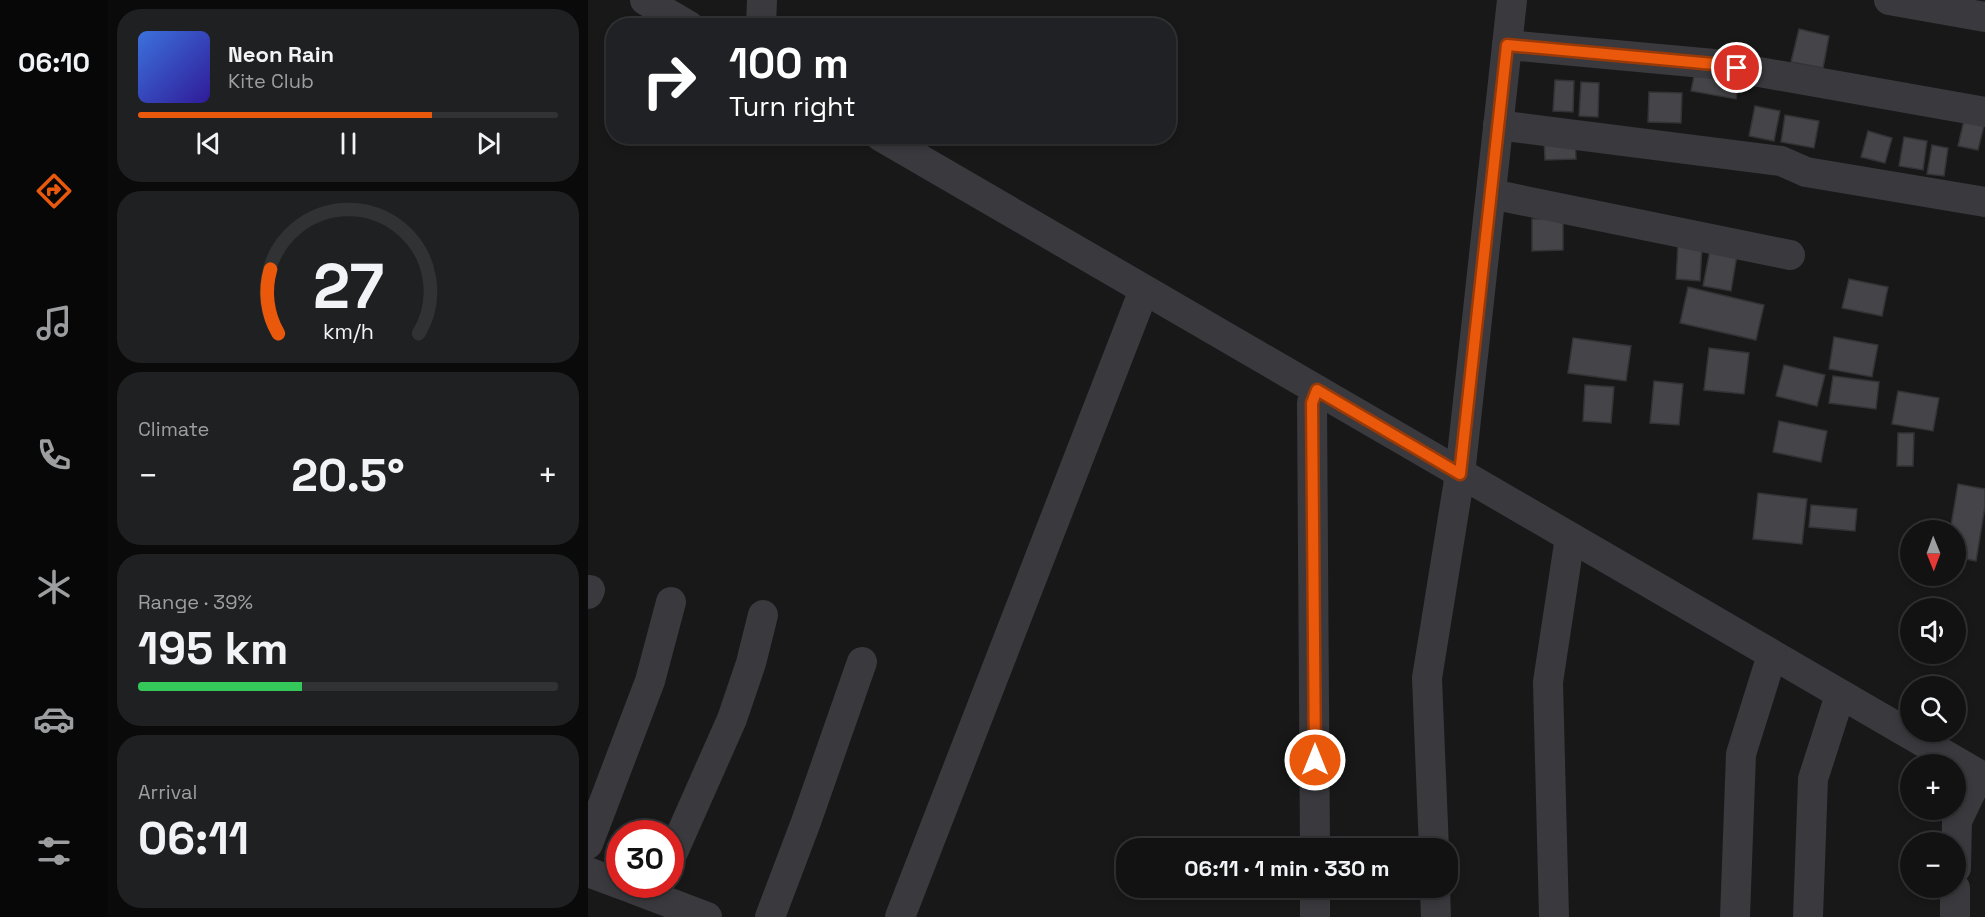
<!DOCTYPE html>
<html lang="en">
<head>
<meta charset="utf-8">
<style>
  :root { --surface:#121213; --page:#1f2021; --text:#f1f3f6; --muted:#9c9ea0; --line:#313233; --accent:#ea580c }
  body { margin:0; font-family:"Space Grotesk",sans-serif; background:var(--page); color:var(--text); height:100vh; display:flex; flex-direction:column; font-size:22px; white-space:nowrap }
  * { box-sizing:border-box; margin:0 }
  p { font-size:20px; color:var(--muted) }
  .icon { flex:none; width:33px; height:33px; fill:none; stroke:currentColor; stroke-width:2; stroke-linecap:round; stroke-linejoin:round }
  .map { position:relative; flex:1; overflow:hidden }
  .drawer { display:flex; flex-direction:column; gap:9px; padding:9px; background:#0a0a0a; width:480px }
  .drawer>* { flex:none }
  .banner { position:absolute; left:18px; top:18px; width:570px; height:126px; border-radius:24px; box-shadow:0 3px 9px #0003,0 0 0 2px var(--line); background:#202124; color:#fff; overflow:hidden }
  .needle { width:39px; rotate:179deg }
  .controls { position:absolute; left:1312px; top:520px; display:grid; gap:12px }
  .controls a { display:grid; place-items:center; width:66px; height:66px; border-radius:50%; background:var(--surface); box-shadow:0 3px 9px #0003,0 0 0 2px var(--line); font-size:30px }
  .speed { position:absolute; left:18px; top:820px; display:flex; gap:12px; font-size:30px; font-weight:700; text-align:center }
  .speed>* { display:grid; place-content:center; width:78px; height:78px; border-radius:50%; background:var(--surface); box-shadow:0 3px 9px #0003,0 0 0 2px var(--line); line-height:1 }
  .speed .limit { border:9px solid #d22; background:#fff; color:#111 }
  .pin { position:absolute; display:grid; place-items:center; width:51px; height:51px; color:#fff; margin:-26px; border:3px solid #fff; border-radius:50%; box-shadow:0 2px 6px #0007 }
  .me { position:absolute; width:66px; margin:-33px; rotate:0deg; stroke-linejoin:round; filter:drop-shadow(0 0 4px #0008) }
  .turn { display:flex; align-items:center; gap:21px; height:126px; padding:0 24px; font-size:27px }
  .turn .icon { width:78px; height:78px; stroke-width:2.5 }
  .turn b { display:block; font-size:42px; line-height:51px }
  .big { font-size:45px; font-weight:700; line-height:1.1 }
  .drawer .tile { flex:1; display:flex; flex-direction:column; justify-content:center; gap:9px; min-width:0; padding:0 21px; border-radius:24px; background:var(--page) }
  .drawer .dial { align-items:center; gap:0 }
  .dial svg { height:156px; overflow:visible; fill:none; stroke:var(--line); stroke-width:7; stroke-linecap:round; text-anchor:middle }
  .dial text { fill:var(--text); stroke:none }
  .song { display:flex; align-items:center; gap:18px }
  .cover { width:72px; height:72px; border-radius:9px; background:linear-gradient(135deg,hsl(220 70% 55%),hsl(250 70% 35%)) }
  .played { height:6px; border-radius:3px; background:linear-gradient(90deg,var(--accent) 70%,var(--line) 70%) }
  .keys { display:flex; justify-content:space-around; direction:ltr }
  .heat { display:flex; justify-content:space-between; align-items:center; font-size:33px; direction:ltr }
  .charge { height:9px; border-radius:4px; background:linear-gradient(90deg,#34c759 39%,var(--line) 0) }
  .trip { position:absolute; left:528px; top:838px; width:342px; height:60px; border-radius:24px; background:var(--surface); box-shadow:0 3px 9px #0003,0 0 0 2px var(--line); font-weight:700; line-height:60px; text-align:center }
  main { display:flex; flex:1; min-height:0 }
  .tabs { display:flex; flex-direction:column; width:108px; justify-content:space-around; align-items:center; background:#070708; color:var(--muted) }
  .tabs .icon { width:42px; height:42px }
  .tabs .current { color:var(--accent) }
  .tabs b { font-size:27px; color:var(--text) }
  .map>svg:first-child { display:block }
</style>
</head>
<body>
<main>
<nav class="tabs">
<b>06:10</b>
<svg class="icon current" aria-label="directions" viewBox="0 0 24 24"><path d="M12 3l9 9-9 9-9-9zM9 14v-3h6M13 9l2 2-2 2"/></svg>
<svg class="icon" aria-label="music" viewBox="0 0 24 24"><path d="M9 18V5l10-2v13"/><circle cx="6" cy="18" r="3"/><circle cx="16" cy="16" r="3"/></svg>
<svg class="icon" aria-label="phone" viewBox="0 0 24 24"><path d="M5 4h4l2 5-3 2q2 4 5 5l2-3 5 2v4C11 20 4 13 5 4z"/></svg>
<svg class="icon" aria-label="climate" viewBox="0 0 24 24"><path d="M12 3v18M4 7l16 10M4 17L20 7"/></svg>
<svg class="icon" aria-label="car" viewBox="0 0 24 24"><path d="M5 17H2v-5l4-1 3-4h7l3 4 3 1v5h-3M9 17h6M6 11h13"/><circle cx="7" cy="17" r="2"/><circle cx="17" cy="17" r="2"/></svg>
<svg class="icon" aria-label="filters" viewBox="0 0 24 24"><path d="M4 7h16M4 17h16"/><circle cx="9" cy="7" r="2"/><circle cx="15" cy="17" r="2"/></svg>
</nav>
<section class="drawer">
<div class="tile">
<div class="song"><i class="cover"></i><div><b>Neon Rain</b><p>Kite Club</p></div></div>
<div class="played"></div>
<div class="keys"><svg class="icon" aria-label="previous" viewBox="0 0 24 24"><path d="M18 5L8 12l10 7zM5 5v14"/></svg><svg class="icon" aria-label="pause" viewBox="0 0 24 24"><path d="M8 5v14M16 5v14"/></svg><svg class="icon" aria-label="next" viewBox="0 0 24 24"><path d="M6 5l10 7-10 7zM19 5v14"/></svg></div>
</div>
<div class="tile dial"><svg viewBox="0 0 100 80">
<path d="M14 69A42 42 0 1 1 86 69"/>
<path d="M14 69A42 42 0 0 1 10 36" stroke="#ea580c"/>
<text x="50" y="56" font-size="32" font-weight="700">27</text>
<text x="50" y="72" font-size="11">km/h</text>
</svg></div>
<div class="tile"><p>Climate</p>
<div class="heat"><a>−</a><b class="big">20.5°</b><a>+</a></div>
</div>
<div class="tile"><p>Range · 39%</p><b class="big">195 km</b><div class="charge"></div></div>
<div class="tile"><p>Arrival</p><b class="big">06:11</b></div>
</section>
<div class="map">
<svg width="1397" height="917" viewBox="0 0 1397 917">
  <rect width="100%" height="100%" fill="#181819"/>
  <g fill="#454549" stroke="#333235" stroke-width="1.5">
    <polygon points="1211,29 1241,36 1235,68 1203,62"/>
    <polygon points="1108,66 1152,73 1148,99 1103,91"/>
    <polygon points="967,80 986,81 985,112 965,111"/>
    <polygon points="993,82 1011,83 1010,117 991,116"/>
    <polygon points="1061,92 1094,93 1093,123 1060,122"/>
    <polygon points="1167,106 1192,111 1186,141 1161,136"/>
    <polygon points="1197,115 1231,121 1226,148 1193,142"/>
    <polygon points="1377,116 1397,121 1390,150 1370,146"/>
    <polygon points="1280,131 1304,138 1297,163 1273,157"/>
    <polygon points="987,137 988,159 957,160 956,138"/>
    <polygon points="1316,137 1339,141 1335,170 1311,166"/>
    <polygon points="1344,145 1360,148 1356,176 1339,174"/>
    <polygon points="975,218 975,250 944,251 944,219"/>
    <polygon points="1090,245 1114,246 1112,281 1088,279"/>
    <polygon points="1122,250 1149,255 1143,291 1115,286"/>
    <polygon points="1261,279 1300,287 1294,316 1254,308"/>
    <polygon points="1100,287 1176,305 1168,340 1092,323"/>
    <polygon points="1246,337 1290,345 1284,377 1241,369"/>
    <polygon points="985,338 1043,346 1038,381 980,373"/>
    <polygon points="1121,348 1161,353 1156,394 1116,390"/>
    <polygon points="1196,365 1237,375 1229,406 1188,396"/>
    <polygon points="1245,376 1291,382 1288,409 1241,403"/>
    <polygon points="1066,381 1095,384 1091,425 1062,423"/>
    <polygon points="997,385 1026,387 1023,423 995,421"/>
    <polygon points="1310,391 1351,398 1345,431 1304,424"/>
    <polygon points="1191,421 1239,431 1233,462 1185,452"/>
    <polygon points="1310,433 1326,433 1325,466 1309,466"/>
    <polygon points="1370,484 1397,489 1397,506 1388,561 1368,557 1368,531 1362,531"/>
    <polygon points="1170,493 1219,499 1214,544 1165,539"/>
    <polygon points="1223,505 1269,509 1267,531 1221,527"/>
  </g>
  <g fill="none" stroke-linecap="round" stroke-linejoin="round">
    <g stroke="#39393e" stroke-width="30">
      <polyline points="57,0 101,26"/>
      <polyline points="1301,0 1397,17"/>
      <polyline points="173,26 174,0"/>
      <polyline points="919,45 1126,64 1397,112"/>
      <polyline points="910,125 1193,161 1218,172 1397,202"/>
      <polyline points="292,136 1397,778"/>
      <polyline points="903,194 1202,255"/>
      <polyline points="0,594 2,590"/>
      <polyline points="0,844 62,681 83,602"/>
      <polyline points="727,849 724,403 729,390"/>
      <polyline points="846,849 839,678 872,474 924,0"/>
      <polyline points="82,859 144,719 163,663 175,615"/>
      <polyline points="1368,868 1369,821 1391,775"/>
      <polyline points="0,872 32,884"/>
      <polyline points="35,885 119,917"/>
      <polyline points="847,888 848,917"/>
      <polyline points="182,917 218,822 274,662"/>
      <polyline points="312,917 556,290"/>
      <polyline points="727,917 727,888"/>
      <polyline points="966,917 960,682 982,537"/>
      <polyline points="1147,917 1153,754 1184,655"/>
      <polyline points="1220,917 1225,779 1252,695"/>
      <polyline points="1367,917 1367,888"/>
    </g>
  </g>
  <g fill="none" stroke-linecap="round" stroke-linejoin="round">
    <defs>
      <polyline id="route" points="727,760 724,403 729,390 872,474 919,45 1126,64 1149,68"/>
    </defs>
    <use href="#route" stroke="#983908" stroke-width="15"/>
    <use href="#route" stroke="#ea580c" stroke-width="10"/>
  </g>
</svg>
<div class="controls">
<a><svg class="needle" viewBox="-14 -14 28 28"><path d="M0-13l5 13h-10z" fill="#e53935"/><path d="M0 13l5-13h-10z" fill="#9c9ea0"/></svg></a>
<a><svg class="icon" aria-label="sound" viewBox="0 0 24 24"><path d="M4 9h4l5-4v14l-5-4H4zM17 9q2 3 0 6"/></svg></a>
<a><svg class="icon" aria-label="search" viewBox="0 0 24 24"><circle cx="10" cy="10" r="6"/><path d="M15 15l6 6"/></svg></a>
<a>+</a>
<a>−</a>
</div>
<div class="speed"><div class="limit">30</div></div>
<div class="pin" style="left:1149px;top:68px;background:#d93025"><svg class="icon" aria-label="arrive" viewBox="0 0 24 24"><path d="M6 21V4h12l-3 4 3 4H6"/></svg></div>
<svg class="me" style="left:727px;top:760px" viewBox="-20 -20 40 40"><circle r="17" fill="#ea580c" stroke="#fff" stroke-width="3"/><path d="M0-11L8 9 0 5-8 9z" fill="#fff"/></svg>
<div class="trip">06:11 · 1 min · 330 m</div>
<div class="banner">
<div class="turn"><svg class="icon" aria-label="right" viewBox="0 0 24 24"><path d="M7 20v-9h11M14 6l5 5-5 5"/></svg><div><b>100 m</b>Turn right</div></div>
</div>
</div>
</main>
</body>
</html>
